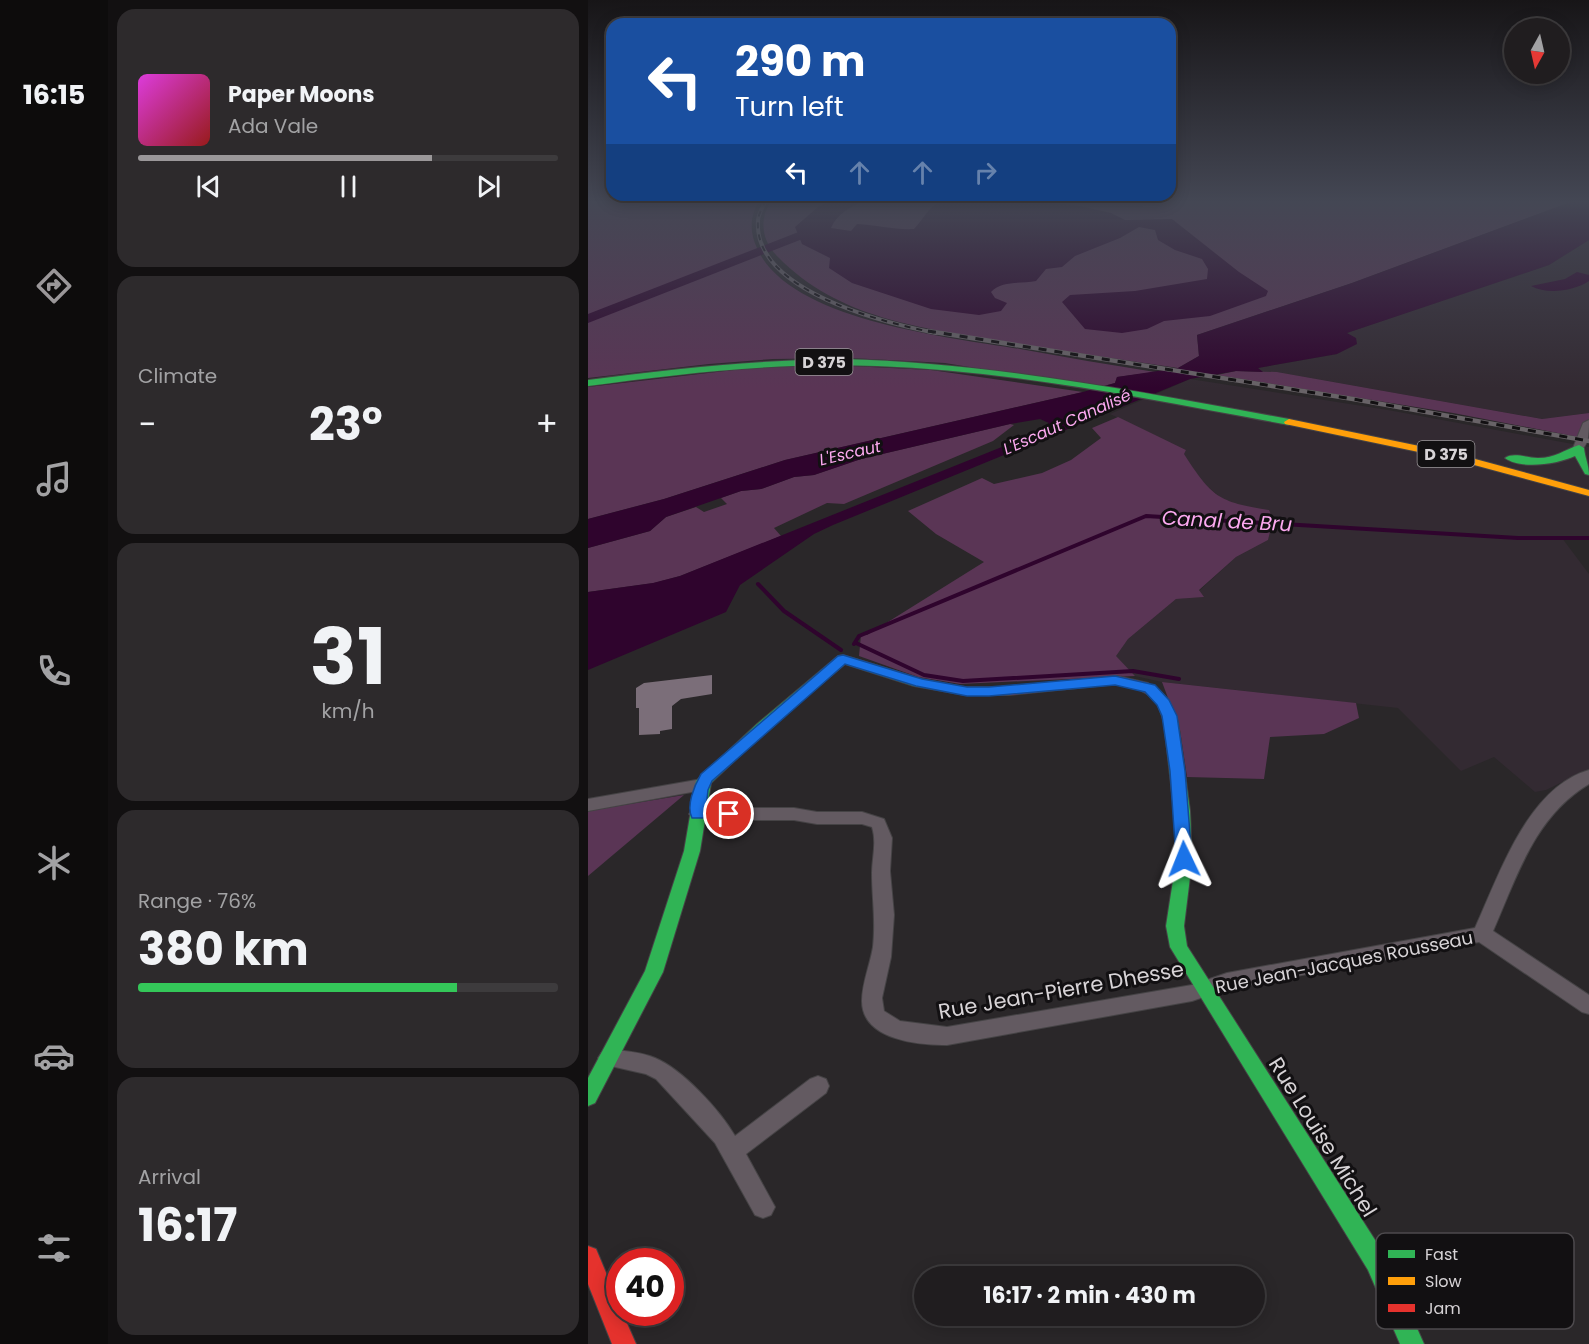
<!DOCTYPE html>
<html lang="en">
<head>
<meta charset="utf-8">
<style>
  :root { --surface:#201d1f; --page:#2d2a2c; --text:#f1f3f6; --muted:#a2a2a4; --line:#3d3b3d; --accent:#9a9799 }
  body { margin:0; font-family:Poppins,sans-serif; background:var(--page); color:var(--text); height:100vh; display:flex; flex-direction:column; font-size:22px; white-space:nowrap }
  * { box-sizing:border-box; margin:0 }
  p { font-size:20px; color:var(--muted) }
  .icon { flex:none; width:33px; height:33px; fill:none; stroke:currentColor; stroke-width:2; stroke-linecap:round; stroke-linejoin:round }
  .map { position:relative; flex:1; overflow:hidden }
  .sheet { display:flex; flex-direction:column; gap:9px; padding:9px; background:#121011; width:480px }
  .sheet>* { flex:none }
  .banner { position:absolute; left:18px; top:18px; width:570px; height:183px; border-radius:18px; box-shadow:0 3px 15px #0003,0 0 0 2px var(--line); background:#1a4fa0; color:#fff; overflow:hidden }
  .needle { width:39px; rotate:188deg }
  .fabs { position:absolute; left:916px; top:18px; display:grid; gap:12px }
  .fabs a { display:grid; place-items:center; width:66px; height:66px; border-radius:50%; background:var(--surface); box-shadow:0 3px 15px #0003,0 0 0 2px var(--line); font-size:30px }
  .speed { position:absolute; left:18px; top:1248px; display:flex; gap:12px; font-size:30px; font-weight:700; text-align:center }
  .speed>* { display:grid; place-content:center; width:78px; height:78px; border-radius:50%; background:var(--surface); box-shadow:0 3px 15px #0003,0 0 0 2px var(--line); line-height:1 }
  .speed .limit { border:9px solid #d22; background:#fff; color:#111 }
  .pin { position:absolute; display:grid; place-items:center; width:51px; height:51px; color:#fff; margin:-26px; border:3px solid #fff; border-radius:50%; box-shadow:0 2px 6px #0007 }
  .me { position:absolute; width:66px; margin:-33px; rotate:358deg; stroke-linejoin:round; filter:drop-shadow(0 0 4px #0008) }
  .turn { display:flex; align-items:center; gap:21px; height:126px; padding:0 30px; font-size:27px }
  .turn .icon { width:78px; height:78px; stroke-width:2.5 }
  .turn b { display:block; font-size:42px; line-height:51px }
  .lanes { display:flex; align-items:center; height:57px; padding:0 30px; background:#0003; justify-content:center; gap:30px; direction:ltr }
  .lanes .off { opacity:.35 }
  .big { font-size:45px; font-weight:700; line-height:1.1 }
  .sheet .card { flex:1; display:flex; flex-direction:column; justify-content:center; gap:9px; min-width:0; padding:0 21px; border-radius:18px; background:var(--page) }
  .sheet .dial { align-items:center; gap:0 }
  .dial b { font-size:78px; line-height:1 }
  .song { display:flex; align-items:center; gap:18px }
  .cover { width:72px; height:72px; border-radius:9px; background:linear-gradient(135deg,hsl(300 70% 55%),hsl(0 70% 35%)) }
  .played { height:6px; border-radius:3px; background:linear-gradient(90deg,var(--accent) 70%,var(--line) 70%) }
  .keys { display:flex; justify-content:space-around; direction:ltr }
  .heat { display:flex; justify-content:space-between; align-items:center; font-size:33px; direction:ltr }
  .charge { height:9px; border-radius:4px; background:linear-gradient(90deg,#34c759 76%,var(--line) 0) }
  .trip { position:absolute; left:326px; top:1266px; width:351px; height:60px; border-radius:30px; background:var(--surface); box-shadow:0 3px 15px #0003,0 0 0 2px var(--line); font-weight:700; line-height:60px; text-align:center }
  main { display:flex; flex:1; min-height:0 }
  .menu { display:flex; flex-direction:column; width:108px; justify-content:space-around; align-items:center; background:#0d0c0c; color:var(--muted) }
  .menu .icon { width:42px; height:42px }
  .menu .current { color:var(--accent) }
  .menu b { font-size:27px; color:var(--text) }
  .map>svg:first-child { display:block }
</style>
</head>
<body>
<main>
<nav class="menu">
<b>16:15</b>
<svg class="icon current" aria-label="directions" viewBox="0 0 24 24"><path d="M12 3l9 9-9 9-9-9zM9 14v-3h6M13 9l2 2-2 2"/></svg>
<svg class="icon" aria-label="music" viewBox="0 0 24 24"><path d="M9 18V5l10-2v13"/><circle cx="6" cy="18" r="3"/><circle cx="16" cy="16" r="3"/></svg>
<svg class="icon" aria-label="phone" viewBox="0 0 24 24"><path d="M5 4h4l2 5-3 2q2 4 5 5l2-3 5 2v4C11 20 4 13 5 4z"/></svg>
<svg class="icon" aria-label="climate" viewBox="0 0 24 24"><path d="M12 3v18M4 7l16 10M4 17L20 7"/></svg>
<svg class="icon" aria-label="car" viewBox="0 0 24 24"><path d="M5 17H2v-5l4-1 3-4h7l3 4 3 1v5h-3M9 17h6M6 11h13"/><circle cx="7" cy="17" r="2"/><circle cx="17" cy="17" r="2"/></svg>
<svg class="icon" aria-label="filters" viewBox="0 0 24 24"><path d="M4 7h16M4 17h16"/><circle cx="9" cy="7" r="2"/><circle cx="15" cy="17" r="2"/></svg>
</nav>
<section class="sheet">
<div class="card">
<div class="song"><i class="cover"></i><div><b>Paper Moons</b><p>Ada Vale</p></div></div>
<div class="played"></div>
<div class="keys"><svg class="icon" aria-label="previous" viewBox="0 0 24 24"><path d="M18 5L8 12l10 7zM5 5v14"/></svg><svg class="icon" aria-label="pause" viewBox="0 0 24 24"><path d="M8 5v14M16 5v14"/></svg><svg class="icon" aria-label="next" viewBox="0 0 24 24"><path d="M6 5l10 7-10 7zM19 5v14"/></svg></div>
</div>
<div class="card"><p>Climate</p>
<div class="heat"><a>−</a><b class="big">23°</b><a>+</a></div>
</div>
<div class="card dial"><b>31</b><p>km/h</p></div>
<div class="card"><p>Range · 76%</p><b class="big">380 km</b><div class="charge"></div></div>
<div class="card"><p>Arrival</p><b class="big">16:17</b></div>
</section>
<div class="map">
<svg width="1001" height="1344" viewBox="0 0 1001 1344">
  <rect width="100%" height="100%" fill="#2a2729"/>
  <g fill="#332a32">
    <polygon points="1001,240 1001,413 954,419 689,372 675,372 669,368 749,354 758,333 961,265"/>
    <polygon points="602,379 800,410 1001,447 1001,537 974,538 1001,574 1001,769 958,790 947,792 906,757 873,771 810,708 574,682 547,676 527,656 540,639 588,599 615,597 611,591 648,557 680,540 681,510 646,505 632,497 614,482 595,454 598,450 522,414"/>
  </g>
  <g fill="#5a3555">
    <path d="M0,200H172C162,215 161,231 169,248C201,321 362,337 432,349C477,357 522,365 567,372L529,377L527,383L508,388L357,363L263,358L185,359L121,364L0,378Z"/>
    <path d="M184,200H988L764,283L609,335L611,356L590,368C532,359 474,351 415,341C333,328 251,319 190,257C174,242 170,219 184,200Z"/>
    <polygon points="242,365 343,370 495,392 197,460 76,499 0,519 0,387 163,368"/>
    <polygon points="648,371 689,372 954,419 1001,413 1001,439 865,413 629,375"/>
    <path d="M530,417L598,450L596,454C624,497 630,502 681,510L685,519L680,540L648,557L611,590L616,597L588,599L540,639L528,656L547,676L372,684L330,677L271,656L273,635H279L396,562L348,534L320,511L394,478L406,484L454,473L483,460L513,438L504,428Z"/>
    <polygon points="422,424 426,425 405,441 256,504 239,503 186,528 193,536 92,576 66,583 0,592 0,548 62,531 78,517 108,507 116,512 139,504 133,498 153,491 173,489 206,477 226,475 273,459"/>
    <polygon points="574,682 768,703 771,718 736,734 682,737 676,779 599,777 592,730"/>
    <polygon points="96,795 0,876 0,811"/>
  </g>
  <g fill="#2f042d">
    <path d="M243,200H279C264,206 249,213 243,228L263,231L269,224C289,225 307,230 326,229C336,219 342,203 358,200L462,202L492,206L523,213L537,220L584,219L651,272L680,291L678,296L622,316L576,321L559,329L534,333L497,329L474,302L482,295L547,291L619,279L620,269L614,259L587,250L570,240L567,230L551,227L532,238L487,256L474,267L458,269L448,281C433,284 414,280 403,292L407,298L419,303L413,311L391,315L343,309L264,283L241,268L242,258L214,244L207,227L230,207Z"/>
    <polygon points="988,200 1001,200 1001,240 961,265 759,333 768,338 769,344 749,354 670,368 675,372 648,371 602,379 245,525 226,534 152,585 138,612 0,670 0,592 65,583 92,576 439,437 461,423 452,419 422,424 273,459 226,475 206,477 173,489 153,491 78,517 62,531 0,548 0,519 76,499 197,460 495,392 527,383 529,377 590,368 611,356 609,335 764,283"/>
    <path d="M989,272L1001,275V281C986,291 959,295 943,286L977,279Z"/>
  </g>
  <g fill="none" stroke-linecap="round" stroke-linejoin="round">
    <g stroke="#2f042d" stroke-width="4">
      <polyline points="170,584 196,611 253,650"/>
      <polyline points="268,643 336,675 375,681 545,671 591,679"/>
      <polyline points="266,644 271,636 558,516 930,538 1001,538"/>
    </g>
    <polygon fill="#2f042d" fill-rule="evenodd" points="213,231 217,232 217,238 0,323 0,314"/>
  </g>
  <polygon fill="#7b6e79" points="124,675 124,694 93,699 84,706 84,729 72,731 72,734 51,735 51,708 48,708 48,688 56,683"/>
  <g fill="none" stroke-linecap="round" stroke-linejoin="round">
    <defs>
      <g id="street">
        <path d="M1001,420C1001,431 1001,447 991,451L987,450L985,448L995,423Z"/>
        <path d="M1001,770V784C947,816 929,876 905,931L1001,995V1014L994,1012L891,942L639,989L604,1001L359,1045C330,1045 274,1040 274,1001C274,983 282,965 285,947C288,919 284,899 284,873C284,858 289,843 284,827L274,824H229L206,820H110L104,818L101,814L104,810L110,808H206L229,812H274L296,819L304,838L302,871L306,915L303,957L294,998L296,1011L312,1021L359,1027L604,985L639,973L887,928C911,876 939,788 1001,770Z"/>
        <polygon points="114,779 120,781 122,785 120,789 0,811 0,799"/>
        <path d="M21,1049C36,1051 53,1052 67,1058C94,1069 132,1110 147,1136L222,1079L230,1076L238,1079L241,1086L238,1093L158,1154L187,1207L183,1215L175,1218L167,1215L127,1143L68,1079L58,1074L14,1064L10,1058L14,1052Z"/>
      </g>
      <g id="fast">
        <path d="M254,359C405,363 553,392 701,419L706,422L701,425C565,400 428,371 289,366C192,362 96,373 0,386V380C84,369 168,360 254,359Z"/>
        <path d="M991,445L996,448C997,458 1001,465 1001,475L997,474L987,456C970,464 933,470 917,458C925,452 940,458 950,458C967,458 976,450 991,445Z"/>
        <polygon points="255,655 333,679 382,688 384,691 377,695 326,686 257,664 179,730 123,783 112,851 75,972 7,1103 0,1106 0,1078 57,971 96,851 108,781 169,724 250,656"/>
        <polygon points="567,690 572,691 581,701 590,722 602,811 604,861 596,926 599,946 796,1254 836,1344 812,1344 780,1270 582,947 578,926 588,861 586,811 576,722 570,705 560,694"/>
      </g>
      <polygon id="slow" points="701,419 865,453 1001,490 1001,496 864,459 697,424 696,422"/>
      <g id="jam">
        <polygon points="529,676 560,683 574,694 567,698 550,689 529,684 421,695 377,695 370,691 377,687 421,687"/>
        <polygon points="0,1246 8,1249 32,1306 32,1312 34,1312 48,1344 24,1344 0,1284"/>
      </g>
    </defs>
    <use href="#street" stroke="#454345" stroke-width="2"/>
    <use href="#fast" stroke="#454345" stroke-width="2"/>
    <use href="#slow" stroke="#454345" stroke-width="2"/>
    <use href="#jam" stroke="#454345" stroke-width="2"/>
    <use href="#street" fill="#635a61" fill-rule="evenodd"/>
    <use href="#fast" fill="#30b455" fill-rule="evenodd"/>
    <use href="#slow" fill="#ff9f0a" fill-rule="evenodd"/>
    <use href="#jam" fill="#e5322d" fill-rule="evenodd"/>
    <defs>
      <path id="rail-far1" d="M178,200C175,207 170,214 170,221C165,291 297,323 348,333"/>
      <polyline id="rail" points="340,331 765,399 1001,441"/>
    </defs>
    <use href="#rail-far1" stroke="#686367" stroke-width="4"/>
    <use href="#rail" stroke="#686367" stroke-width="4.5"/>
    <use href="#rail-far1" stroke="#121012" stroke-width="2" stroke-dasharray="6" stroke-linecap="butt"/>
    <use href="#rail" stroke="#121012" stroke-width="3" stroke-dasharray="8" stroke-linecap="butt"/>
  </g>
  <linearGradient id="sky" x2="0" y2="1"><stop stop-color="#171517"/><stop offset="0.52" stop-color="#444754"/><stop offset="1" stop-color="#444754" stop-opacity="0"/></linearGradient>
  <rect width="1001" height="388" fill="url(#sky)"/>
  <path fill="#1a73e8" stroke="#114b97" stroke-width="1.5" d="M255,655L334,679L379,687H401L527,676L567,685L581,700L589,716L597,771L604,859L602,864H590L588,859L582,771L574,716L569,705L557,692L527,685L401,696H379L328,686L257,664L124,781L120,790L118,809L147,810L149,814L147,818H104C98,806 106,786 113,774L250,656Z"/>
  <g text-anchor="middle" dominant-baseline="central" stroke-width="6" stroke-linejoin="round" paint-order="stroke">
    <g fill="#121012" stroke="#9c989b" stroke-width="1.5">
      <rect x="207.5" y="349" width="57" height="26" rx="4.5"/>
      <rect x="829.5" y="441" width="57" height="26" rx="4.5"/>
    </g>
    <g font-size="16" font-weight="bold" fill="#d7d3d6">
      <text x="236" y="362">D 375</text>
      <text x="858" y="454">D 375</text>
    </g>
    <g font-size="16" font-style="italic" fill="#fca9f0" stroke="#121012">
      <text transform="translate(479 422) rotate(-24)">L'Escaut Canalisé</text>
      <text transform="translate(262 453) rotate(-13)">L'Escaut</text>
    </g>
    <g font-size="18" fill="#d7d3d6" stroke="#121012">
      <text transform="translate(756 962) rotate(-11)">Rue Jean-Jacques Rousseau</text>
    </g>
    <g font-size="20" font-style="italic" fill="#fca9f0" stroke="#121012">
      <text transform="translate(639 521) rotate(3)">Canal de Bru</text>
    </g>
    <g font-size="21" fill="#d7d3d6" stroke="#121012">
      <text transform="translate(473 990) rotate(-10)">Rue Jean-Pierre Dhesse</text>
      <text transform="translate(735 1137) rotate(58)">Rue Louise Michel</text>
    </g>
  </g>
  <rect x="788" y="1233" width="198" height="96" rx="9" fill="#121012" stroke="#4d4a4d" stroke-width="1.5"/>
  <rect x="800" y="1250" width="27" height="8" fill="#30b455"/>
  <rect x="800" y="1277" width="27" height="8" fill="#ff9f0a"/>
  <rect x="800" y="1304" width="27" height="8" fill="#e5322d"/>
  <g font-size="16" fill="#d7d3d6">
    <text x="837" y="1260">Fast</text>
    <text x="837" y="1287">Slow</text>
    <text x="837" y="1314">Jam</text>
  </g>
</svg>
<div class="fabs">
<a><svg class="needle" viewBox="-14 -14 28 28"><path d="M0-13l5 13h-10z" fill="#e53935"/><path d="M0 13l5-13h-10z" fill="#a2a2a4"/></svg></a>
</div>
<div class="speed"><div class="limit">40</div></div>
<div class="pin" style="left:141px;top:814px;background:#d93025"><svg class="icon" aria-label="arrive" viewBox="0 0 24 24"><path d="M6 21V4h12l-3 4 3 4H6"/></svg></div>
<svg class="me" style="left:596px;top:859px" viewBox="-20 -20 40 40"><path d="M0-17L14 15 0 8-14 15z" fill="#1a73e8" stroke="#fff" stroke-width="4"/></svg>
<div class="trip">16:17 · 2 min · 430 m</div>
<div class="banner">
<div class="turn"><svg class="icon" aria-label="left" viewBox="0 0 24 24"><path d="M17 20v-9H6M10 6l-5 5 5 5"/></svg><div><b>290 m</b>Turn left</div></div>
<div class="lanes"><svg class="icon" aria-label="left" viewBox="0 0 24 24"><path d="M17 20v-9H6M10 6l-5 5 5 5"/></svg><svg class="icon off" aria-label="ahead" viewBox="0 0 24 24"><path d="M12 20V5M6 11l6-6 6 6"/></svg><svg class="icon off" aria-label="ahead" viewBox="0 0 24 24"><path d="M12 20V5M6 11l6-6 6 6"/></svg><svg class="icon off" aria-label="right" viewBox="0 0 24 24"><path d="M7 20v-9h11M14 6l5 5-5 5"/></svg></div>
</div>
</div>
</main>
</body>
</html>
